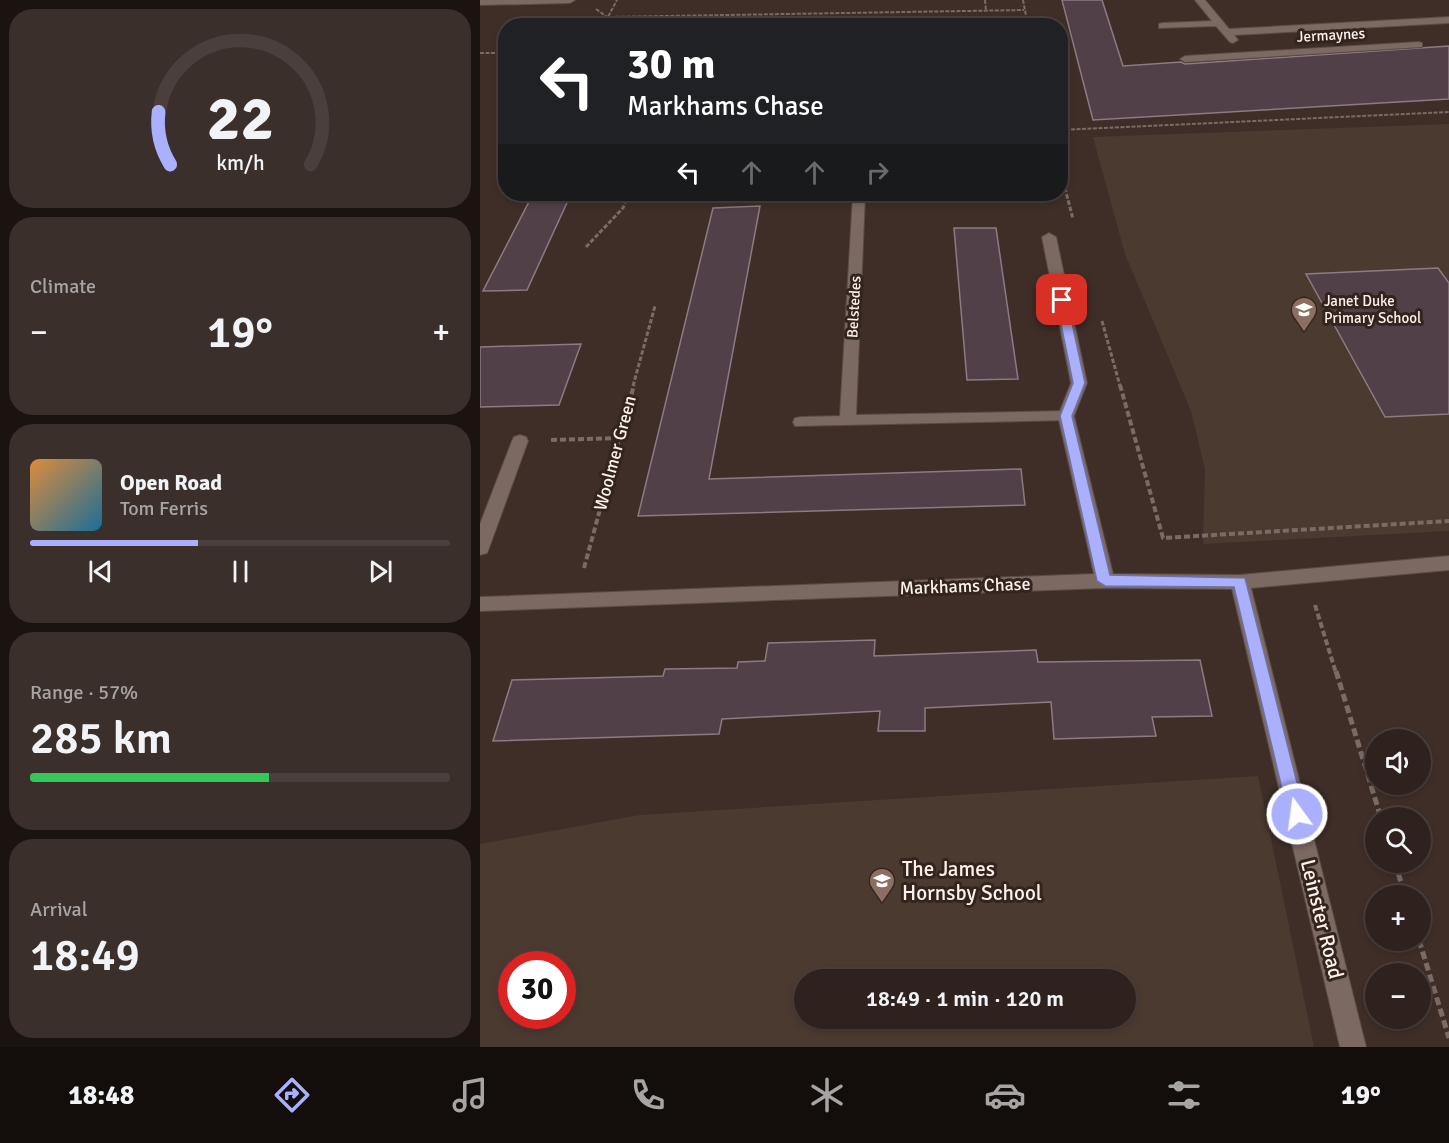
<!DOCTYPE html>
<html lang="en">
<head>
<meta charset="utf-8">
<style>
  :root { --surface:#2f221e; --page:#3b2f2b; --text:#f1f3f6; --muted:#a7a4a4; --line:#4a3f3c; --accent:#aab0fc }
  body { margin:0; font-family:Signika,sans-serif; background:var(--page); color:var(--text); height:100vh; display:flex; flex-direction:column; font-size:22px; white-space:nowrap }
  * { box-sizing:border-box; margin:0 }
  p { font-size:20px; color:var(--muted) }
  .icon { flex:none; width:33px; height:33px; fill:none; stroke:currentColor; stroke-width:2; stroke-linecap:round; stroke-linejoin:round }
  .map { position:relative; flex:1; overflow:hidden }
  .drawer { display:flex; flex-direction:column; gap:9px; padding:9px; background:#1a1310; width:480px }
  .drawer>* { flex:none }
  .banner { position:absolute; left:18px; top:18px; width:570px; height:183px; border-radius:24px; box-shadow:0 3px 9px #0003,0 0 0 2px var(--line); background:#202124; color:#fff; overflow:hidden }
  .buttons { position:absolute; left:885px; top:729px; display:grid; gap:12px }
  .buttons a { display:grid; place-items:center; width:66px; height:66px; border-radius:50%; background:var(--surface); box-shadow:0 3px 9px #0003,0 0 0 2px var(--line); font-size:30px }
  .speed { position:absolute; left:18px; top:951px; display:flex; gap:12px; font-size:30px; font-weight:700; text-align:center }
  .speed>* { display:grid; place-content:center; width:78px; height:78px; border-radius:50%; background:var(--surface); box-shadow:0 3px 9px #0003,0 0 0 2px var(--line); line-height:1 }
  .speed .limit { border:9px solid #d22; background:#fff; color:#111 }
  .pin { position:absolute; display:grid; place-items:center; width:51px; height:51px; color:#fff; margin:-26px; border-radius:12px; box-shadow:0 3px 9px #0006 }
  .me { position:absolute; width:66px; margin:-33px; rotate:346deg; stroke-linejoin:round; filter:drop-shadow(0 0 4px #0008) }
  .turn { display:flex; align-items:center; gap:21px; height:126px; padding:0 30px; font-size:27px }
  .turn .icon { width:78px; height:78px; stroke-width:2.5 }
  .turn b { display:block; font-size:42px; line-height:51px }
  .lanes { display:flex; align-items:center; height:57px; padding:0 30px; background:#0003; justify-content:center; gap:30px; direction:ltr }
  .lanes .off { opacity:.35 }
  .big { font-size:45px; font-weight:600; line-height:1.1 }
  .drawer .tile { flex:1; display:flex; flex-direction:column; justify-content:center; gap:9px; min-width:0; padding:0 21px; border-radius:24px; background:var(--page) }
  .drawer .dial { align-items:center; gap:0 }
  .dial svg { height:156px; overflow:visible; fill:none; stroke:var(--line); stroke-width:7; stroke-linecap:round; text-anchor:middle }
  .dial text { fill:var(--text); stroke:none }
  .song { display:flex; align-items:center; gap:18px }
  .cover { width:72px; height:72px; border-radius:9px; background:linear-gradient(135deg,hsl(30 70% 55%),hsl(200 70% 35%)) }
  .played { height:6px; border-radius:3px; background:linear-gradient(90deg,var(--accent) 40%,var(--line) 40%) }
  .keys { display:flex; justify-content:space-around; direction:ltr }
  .heat { display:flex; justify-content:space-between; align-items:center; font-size:33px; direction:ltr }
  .charge { height:9px; border-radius:4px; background:linear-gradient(90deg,#34c759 57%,var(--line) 0) }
  .trip { position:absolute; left:314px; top:969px; width:342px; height:60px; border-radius:30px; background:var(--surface); box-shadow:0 3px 9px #0003,0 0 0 2px var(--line); font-weight:600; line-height:60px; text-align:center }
  .menu { display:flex; height:96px; justify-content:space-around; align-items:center; background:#130e0c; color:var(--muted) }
  .menu .icon { width:42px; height:42px }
  .menu .active { color:var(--accent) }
  .menu b { font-size:27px; color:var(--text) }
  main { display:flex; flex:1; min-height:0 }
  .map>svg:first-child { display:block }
</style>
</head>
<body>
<main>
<section class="drawer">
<div class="tile dial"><svg viewBox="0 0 100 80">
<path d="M14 69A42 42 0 1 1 86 69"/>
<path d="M14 69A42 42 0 0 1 8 42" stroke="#aab0fc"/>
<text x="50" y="56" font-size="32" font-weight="700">22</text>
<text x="50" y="72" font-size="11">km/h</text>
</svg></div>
<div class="tile"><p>Climate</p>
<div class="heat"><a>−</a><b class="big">19°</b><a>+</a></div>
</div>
<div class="tile">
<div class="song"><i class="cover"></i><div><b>Open Road</b><p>Tom Ferris</p></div></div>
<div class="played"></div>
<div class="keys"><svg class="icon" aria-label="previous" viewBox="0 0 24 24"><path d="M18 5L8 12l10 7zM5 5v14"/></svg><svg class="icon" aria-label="pause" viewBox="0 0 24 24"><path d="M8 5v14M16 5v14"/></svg><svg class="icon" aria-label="next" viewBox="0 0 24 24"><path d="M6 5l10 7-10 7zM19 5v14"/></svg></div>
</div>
<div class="tile"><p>Range · 57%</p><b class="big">285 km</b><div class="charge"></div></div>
<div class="tile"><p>Arrival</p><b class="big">18:49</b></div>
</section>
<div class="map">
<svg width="969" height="1047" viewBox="0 0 969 1047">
  <rect width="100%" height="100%" fill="#3f2e28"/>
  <g fill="#4b3a30" fill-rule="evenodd">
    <polygon points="969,124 969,531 723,544 725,469 711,411 645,254 613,137"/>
    <path d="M778,776L834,1047H0V844L160,815ZM32,964H82V1016H32ZM324,980H645V1018H324Z"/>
  </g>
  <g fill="#514047" stroke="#8e7a82" stroke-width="1.5">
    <polygon points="582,0 622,0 643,66 701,62 705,64 969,46 969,99 613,120"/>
    <polygon points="53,194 91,194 47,290 3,291"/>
    <polygon points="280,206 229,479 541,469 545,505 158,516 233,208"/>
    <polygon points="474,228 516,228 538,379 487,380"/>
    <polygon points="958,268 969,283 969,414 905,417 826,274"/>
    <polygon points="101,344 79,405 0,407 0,347"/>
    <polygon points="395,640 394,656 556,650 558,662 720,660 732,716 672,717 676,736 574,739 571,702 445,708 445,731 398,731 400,711 242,719 239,734 13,741 32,680 183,676 185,669 257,668 258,662 285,661 288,643"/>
  </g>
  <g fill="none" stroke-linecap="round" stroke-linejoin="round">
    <defs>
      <g id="service">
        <polygon points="715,0 725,0 749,29 969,17 969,23 754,35 758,40 753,43 750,42 736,26 679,28 679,24 682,23 732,21"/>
        <polygon points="939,42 942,43 942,47 705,62 700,59 705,56"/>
        <polygon points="373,194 385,194 376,415 586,411 592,412 594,416 592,420 315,426 313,422 315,418 321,417 360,416"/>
      </g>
      <g id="minor">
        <polygon points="0,0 95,0 90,3 0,5"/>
        <polygon points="569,233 576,237 607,383 594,416 633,574 760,575 969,556 969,570 771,588 886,1047 860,1047 752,589 625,588 0,611 0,597 614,574 578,416 591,383 562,237"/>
        <polygon points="40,435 46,437 48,441 9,548 7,553 0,555 0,524 32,441 34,437"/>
      </g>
    </defs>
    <use href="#service" stroke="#594b45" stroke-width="2"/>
    <use href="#minor" stroke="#594b45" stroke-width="2"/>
    <g stroke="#7a6b65" stroke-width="2" stroke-dasharray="4 1.5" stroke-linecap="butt">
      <polyline points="505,0 506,11"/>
      <polyline points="543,0 548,26"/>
      <polyline points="116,9 127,17 544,10"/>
      <polyline points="123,26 137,0"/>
      <polyline points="205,26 208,16"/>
      <polyline points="0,53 26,53"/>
      <polyline points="580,130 969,112"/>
    </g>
    <g stroke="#7a6b65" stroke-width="3" stroke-dasharray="4.5 2" stroke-linecap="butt">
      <polyline points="580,169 593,219"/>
      <polyline points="106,247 143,208 148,194"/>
      <polyline points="622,321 640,386"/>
      <polyline points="153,386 175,306"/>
    </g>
    <g stroke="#7a6b65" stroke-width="4" stroke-dasharray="6 3" stroke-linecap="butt">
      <polyline points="640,385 683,538 969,521"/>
      <polyline points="71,440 139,438"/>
      <polyline points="104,568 154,385"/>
      <polyline points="835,605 856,673"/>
    </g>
    <g stroke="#7a6b65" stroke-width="5" stroke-dasharray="8 4" stroke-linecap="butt">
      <polyline points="856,671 901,818"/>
      <polyline points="915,862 925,896"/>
      <polyline points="939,940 969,1038"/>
    </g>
    <use href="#service" fill="#7c6962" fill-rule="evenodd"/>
    <use href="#minor" fill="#7c6962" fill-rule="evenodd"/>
  </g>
  <polygon fill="#aab0fc" stroke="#6e72a4" stroke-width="1.5" points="582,296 587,300 605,383 592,416 630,575 765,578 825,814 823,820 817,822 811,820 808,814 754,587 625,586 617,581 580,416 593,383 576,300"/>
  <defs>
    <symbol id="school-pin" viewBox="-11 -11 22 30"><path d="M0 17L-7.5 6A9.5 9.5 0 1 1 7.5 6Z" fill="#8d6e63" stroke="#34241e"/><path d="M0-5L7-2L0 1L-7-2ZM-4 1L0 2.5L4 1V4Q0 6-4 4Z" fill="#fff"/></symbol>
  </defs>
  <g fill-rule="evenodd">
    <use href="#school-pin" x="809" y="295" width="30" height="40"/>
    <use href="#school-pin" x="387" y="866" width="30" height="40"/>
  </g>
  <g text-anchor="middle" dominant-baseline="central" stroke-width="6" stroke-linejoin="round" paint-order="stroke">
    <g font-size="15" fill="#fcf1ed" stroke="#34241e">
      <text transform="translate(851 35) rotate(-3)">Jermaynes</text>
      <text transform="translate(374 307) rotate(-87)">Belstedes</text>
    </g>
    <g font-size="15" fill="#fcf1ed" stroke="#34241e" text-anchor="start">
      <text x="844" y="301">Janet Duke<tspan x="844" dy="17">Primary School</tspan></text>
    </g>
    <g font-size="18" fill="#fcf1ed" stroke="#34241e">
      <text transform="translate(135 453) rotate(-75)">Woolmer Green</text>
      <text transform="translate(485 586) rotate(-2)">Markhams Chase</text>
    </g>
    <g font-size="21" fill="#fcf1ed" stroke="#34241e" text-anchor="start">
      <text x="422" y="869">The James<tspan x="422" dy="24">Hornsby School</tspan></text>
    </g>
    <g font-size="21" fill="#fcf1ed" stroke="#34241e">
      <text transform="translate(842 919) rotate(76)">Leinster Road</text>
    </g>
  </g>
</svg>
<div class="buttons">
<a><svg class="icon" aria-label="sound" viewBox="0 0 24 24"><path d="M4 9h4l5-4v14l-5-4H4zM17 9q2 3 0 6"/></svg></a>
<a><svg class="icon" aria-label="search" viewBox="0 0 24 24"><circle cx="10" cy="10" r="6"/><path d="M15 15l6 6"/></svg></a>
<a>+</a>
<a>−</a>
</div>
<div class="speed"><div class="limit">30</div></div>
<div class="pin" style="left:582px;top:300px;background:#d93025"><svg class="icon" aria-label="arrive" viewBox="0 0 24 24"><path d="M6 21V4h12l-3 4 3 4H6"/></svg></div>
<svg class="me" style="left:817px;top:814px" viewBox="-20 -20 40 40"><circle r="17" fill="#aab0fc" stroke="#fff" stroke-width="3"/><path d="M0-11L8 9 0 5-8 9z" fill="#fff"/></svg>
<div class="trip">18:49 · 1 min · 120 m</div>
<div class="banner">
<div class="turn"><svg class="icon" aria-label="left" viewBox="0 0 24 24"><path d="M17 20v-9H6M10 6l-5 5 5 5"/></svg><div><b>30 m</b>Markhams Chase</div></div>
<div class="lanes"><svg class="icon" aria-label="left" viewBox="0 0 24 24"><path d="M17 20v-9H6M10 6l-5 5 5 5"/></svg><svg class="icon off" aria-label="ahead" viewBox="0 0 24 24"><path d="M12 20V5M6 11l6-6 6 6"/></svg><svg class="icon off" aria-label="ahead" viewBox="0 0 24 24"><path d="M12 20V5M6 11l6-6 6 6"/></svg><svg class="icon off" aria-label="right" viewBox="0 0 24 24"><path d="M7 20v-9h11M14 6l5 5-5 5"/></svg></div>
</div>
</div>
</main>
<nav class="menu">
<b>18:48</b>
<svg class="icon active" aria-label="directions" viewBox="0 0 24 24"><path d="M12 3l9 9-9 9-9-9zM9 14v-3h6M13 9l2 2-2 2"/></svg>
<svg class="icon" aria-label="music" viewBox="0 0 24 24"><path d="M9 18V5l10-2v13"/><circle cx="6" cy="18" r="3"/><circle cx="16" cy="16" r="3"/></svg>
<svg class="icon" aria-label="phone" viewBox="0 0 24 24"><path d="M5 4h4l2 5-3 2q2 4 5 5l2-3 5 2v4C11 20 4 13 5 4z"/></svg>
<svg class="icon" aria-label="climate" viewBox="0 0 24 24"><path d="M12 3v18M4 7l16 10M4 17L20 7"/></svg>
<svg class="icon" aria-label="car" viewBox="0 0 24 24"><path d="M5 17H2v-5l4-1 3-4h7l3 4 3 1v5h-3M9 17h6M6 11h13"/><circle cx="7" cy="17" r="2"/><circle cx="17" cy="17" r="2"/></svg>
<svg class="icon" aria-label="filters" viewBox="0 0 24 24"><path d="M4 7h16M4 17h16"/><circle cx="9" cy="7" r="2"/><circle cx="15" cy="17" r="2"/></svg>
<b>19°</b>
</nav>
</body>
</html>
